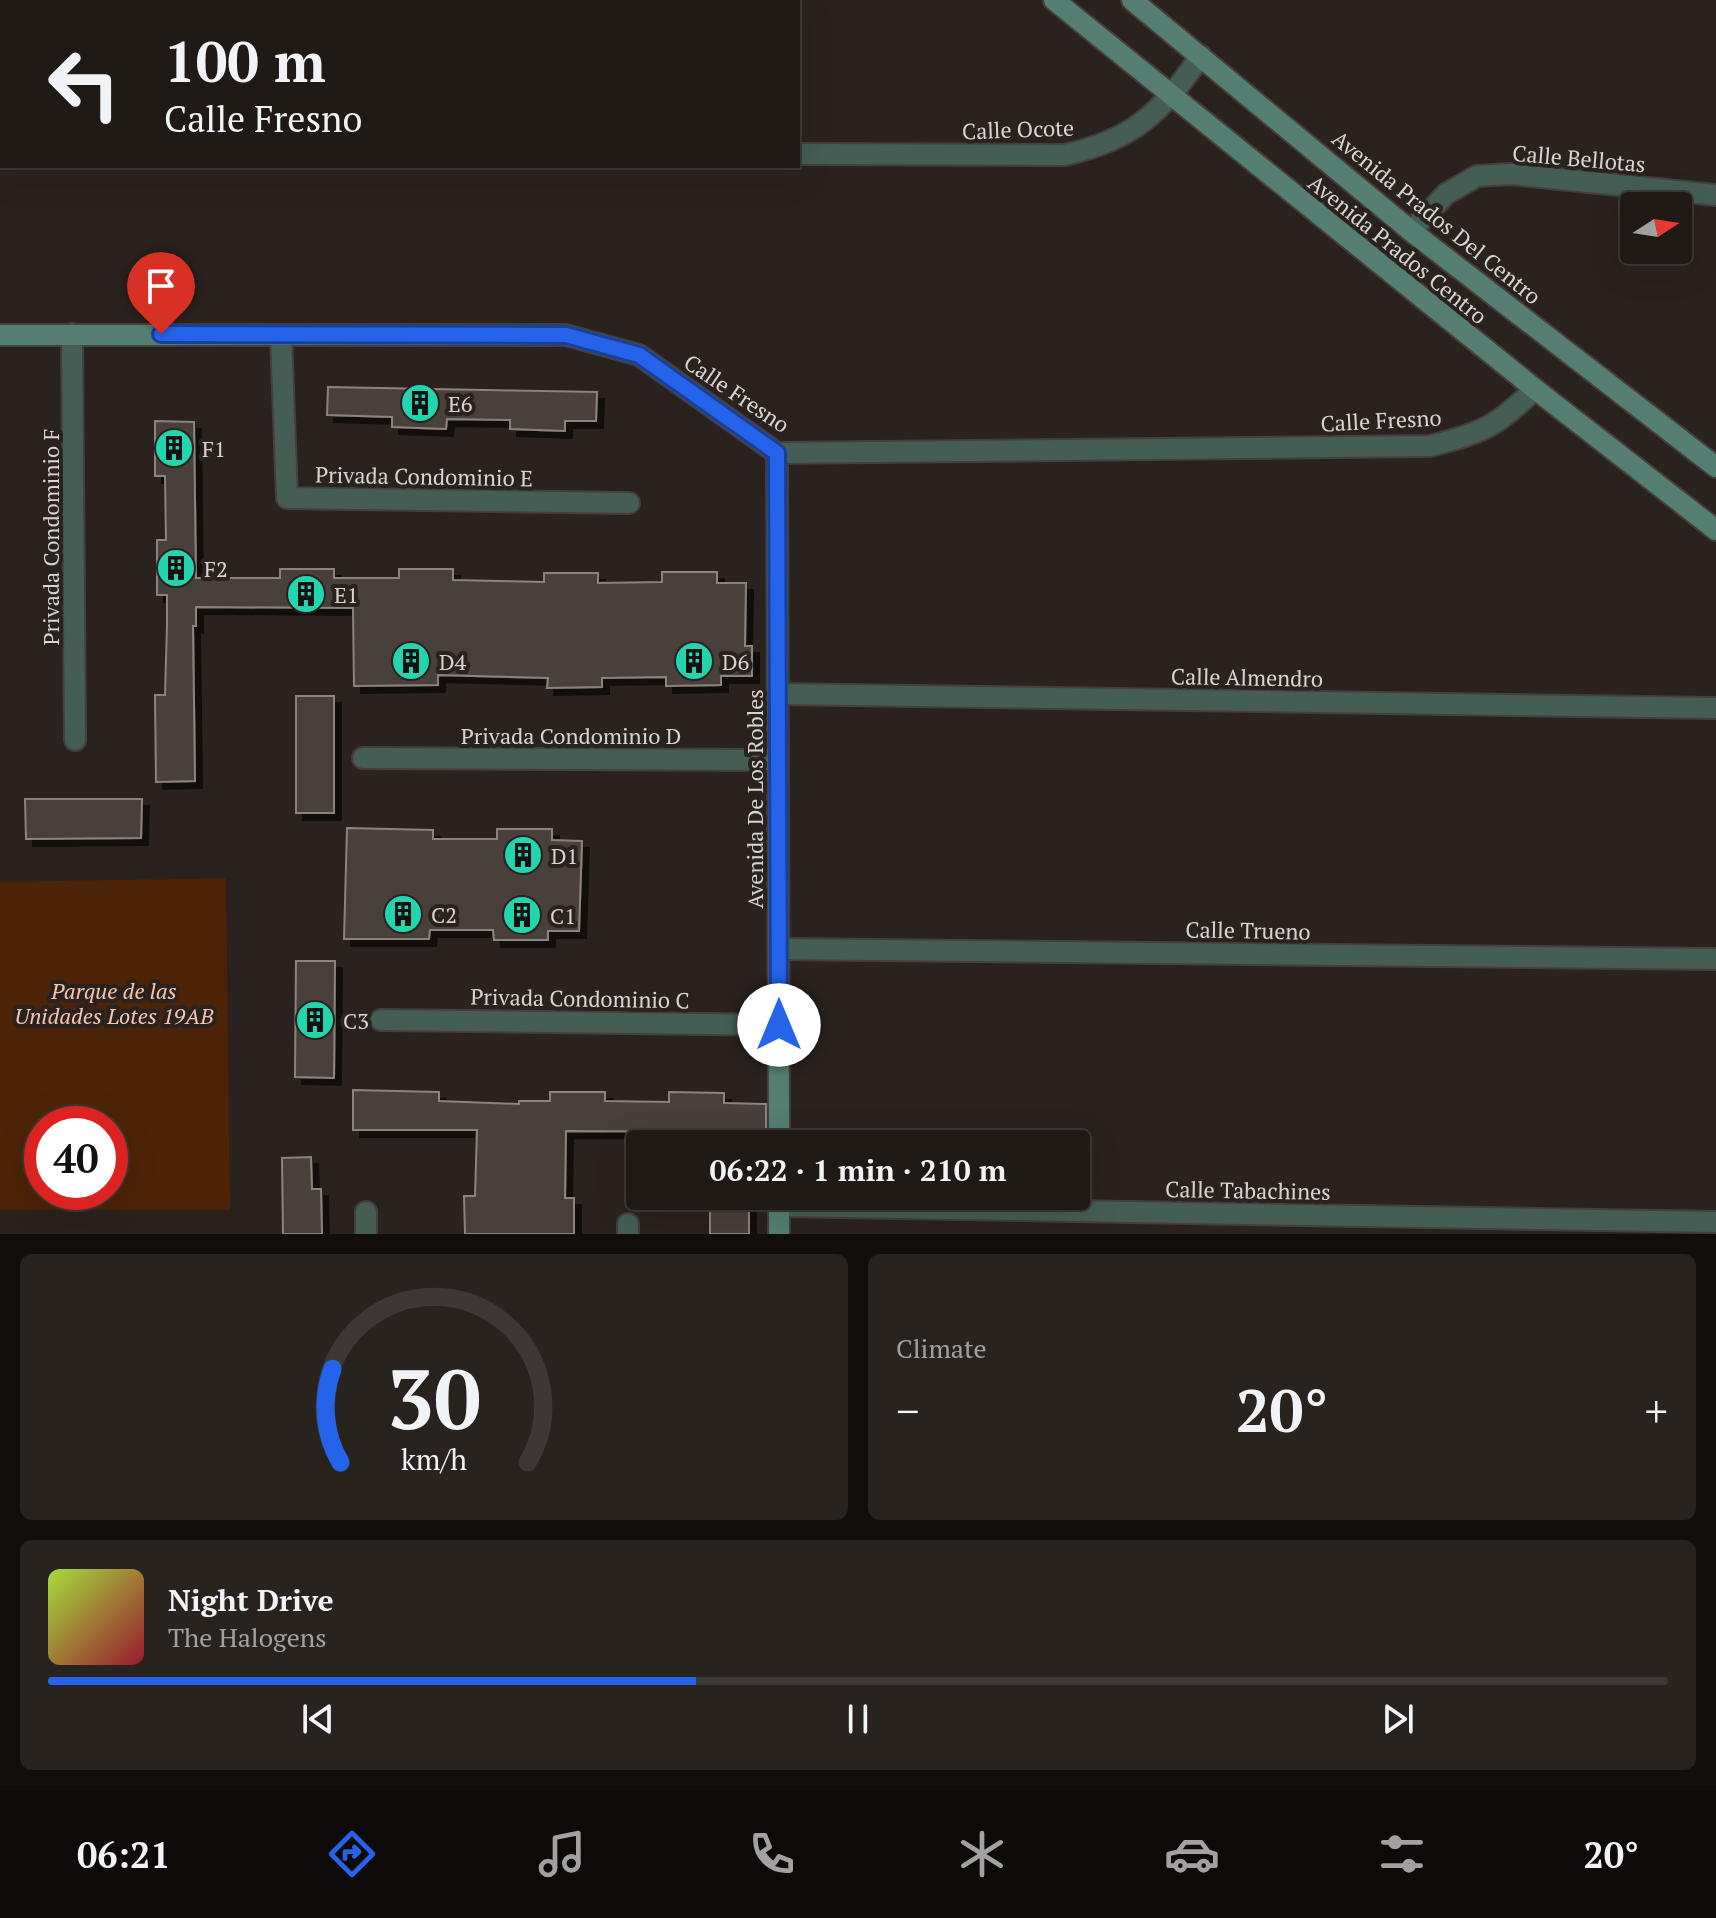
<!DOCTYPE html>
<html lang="en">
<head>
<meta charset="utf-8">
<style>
  :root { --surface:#201a16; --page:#28231f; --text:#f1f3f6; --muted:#a2a1a1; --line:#3d3835; --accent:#2563eb }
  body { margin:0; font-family:"PT Serif",serif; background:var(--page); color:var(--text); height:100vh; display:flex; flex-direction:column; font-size:30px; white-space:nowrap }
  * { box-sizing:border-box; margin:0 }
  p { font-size:26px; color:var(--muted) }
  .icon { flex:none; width:44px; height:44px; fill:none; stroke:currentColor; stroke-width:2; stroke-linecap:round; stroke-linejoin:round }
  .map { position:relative; height:1234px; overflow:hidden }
  .sheet { display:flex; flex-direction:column; gap:20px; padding:20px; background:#120e0c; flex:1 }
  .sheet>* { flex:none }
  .top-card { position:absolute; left:0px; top:0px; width:800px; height:168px; box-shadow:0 8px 32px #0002,0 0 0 2px var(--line); background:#201a16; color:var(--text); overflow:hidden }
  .needle { width:52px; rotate:78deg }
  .controls { position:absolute; left:1620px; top:192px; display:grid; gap:16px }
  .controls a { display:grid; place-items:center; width:72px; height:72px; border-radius:8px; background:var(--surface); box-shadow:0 8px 32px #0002,0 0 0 2px var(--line); font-size:40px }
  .speed { position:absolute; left:24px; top:1106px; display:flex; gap:16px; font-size:40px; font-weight:700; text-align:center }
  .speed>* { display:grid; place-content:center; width:104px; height:104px; border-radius:50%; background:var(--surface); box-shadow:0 8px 32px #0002,0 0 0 2px var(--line); line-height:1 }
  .speed .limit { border:12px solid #d22; background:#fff; color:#111 }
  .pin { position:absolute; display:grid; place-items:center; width:68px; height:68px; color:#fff; margin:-82px -34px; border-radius:50% 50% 50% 0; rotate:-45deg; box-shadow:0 0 8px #0007 }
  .pin .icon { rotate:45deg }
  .me { position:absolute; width:88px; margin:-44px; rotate:0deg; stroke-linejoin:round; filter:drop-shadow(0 0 6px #0008) }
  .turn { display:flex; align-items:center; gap:28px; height:168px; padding:0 32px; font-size:36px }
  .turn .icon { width:104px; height:104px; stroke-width:2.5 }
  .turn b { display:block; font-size:56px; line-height:68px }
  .big { font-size:60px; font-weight:700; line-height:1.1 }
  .sheet .widget { flex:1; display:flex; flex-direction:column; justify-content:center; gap:12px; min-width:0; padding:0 28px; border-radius:12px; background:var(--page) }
  .sheet .dial { align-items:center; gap:0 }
  .dial svg { height:208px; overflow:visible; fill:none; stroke:var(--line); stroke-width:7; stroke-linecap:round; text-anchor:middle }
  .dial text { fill:var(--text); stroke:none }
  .song { display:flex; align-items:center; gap:24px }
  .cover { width:96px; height:96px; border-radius:12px; background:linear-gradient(135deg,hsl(80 70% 55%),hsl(350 70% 35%)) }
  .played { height:8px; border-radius:4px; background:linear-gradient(90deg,var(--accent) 40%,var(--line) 40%) }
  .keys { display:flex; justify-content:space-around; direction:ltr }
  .heat { display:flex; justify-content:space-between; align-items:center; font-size:44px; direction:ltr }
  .sheet .tiles { flex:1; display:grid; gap:20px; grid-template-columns:1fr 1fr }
  .widget:last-child { grid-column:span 2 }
  .trip { position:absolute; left:626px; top:1130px; width:464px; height:80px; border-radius:8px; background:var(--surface); box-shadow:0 8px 32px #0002,0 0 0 2px var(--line); font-weight:700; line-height:80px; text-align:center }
  .menu { display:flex; height:128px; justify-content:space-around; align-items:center; background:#0d0a09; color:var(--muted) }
  .menu .icon { width:56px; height:56px }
  .menu .current { color:var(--accent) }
  .menu b { font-size:36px; color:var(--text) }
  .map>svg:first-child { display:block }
</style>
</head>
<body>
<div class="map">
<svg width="1716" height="1234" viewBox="0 0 1716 1234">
  <defs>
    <filter id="shadow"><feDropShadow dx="7" dy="7" stdDeviation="0" flood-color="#0009"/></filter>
  </defs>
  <rect width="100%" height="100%" fill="#2a221e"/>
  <path fill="#4c2307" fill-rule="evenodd" d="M226,878L230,1210H0V882ZM42,1124H110V1192H42Z"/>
  <g fill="#483f3a" stroke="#8d837e" stroke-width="2" filter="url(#shadow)">
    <polygon points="328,387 597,392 596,421 565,421 565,431 510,429 510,420 447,419 446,429 392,427 392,417 327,415"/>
    <polygon points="155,421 194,422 196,578 280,578 280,569 334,569 334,578 399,578 399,569 453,569 453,580 544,582 544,573 598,573 598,583 662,582 662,572 717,572 717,583 746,583 745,646 752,646 752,676 721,676 721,685 666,686 666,677 602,678 602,687 547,688 548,678 438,675 438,685 354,686 353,608 196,607 196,626 193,626 195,781 156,782 155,695 165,695 167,625 167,595 157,595 157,540 166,540 165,476 155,476"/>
    <rect x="296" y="696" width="38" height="117"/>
    <polygon points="25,799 142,799 141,838 26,839"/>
    <polygon points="347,828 433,830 433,839 497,839 497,829 552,829 552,840 582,841 579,931 548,931 548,940 494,940 493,930 430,930 429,939 344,939"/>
    <polygon points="296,961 335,961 334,1078 295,1077"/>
    <polygon points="353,1090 439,1092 439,1101 519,1104 519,1101 550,1101 550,1092 605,1092 605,1101 669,1102 669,1092 724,1093 724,1103 766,1104 766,1132 566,1131 565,1198 574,1198 574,1234 465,1234 464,1196 475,1196 477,1130 353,1130"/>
    <polygon points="311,1157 312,1189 321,1189 322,1234 283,1234 282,1158"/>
    <rect x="710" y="1196" width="39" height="38"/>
  </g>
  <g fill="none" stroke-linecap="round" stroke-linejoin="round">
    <defs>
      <g id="street">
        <polyline points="200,2 200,0"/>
        <polyline points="0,153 2,153"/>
        <path d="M798,154L1064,155C1134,140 1160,113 1201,56"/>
        <polyline points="1411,231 1446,194 1477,176 1511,174 1716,195"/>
        <polyline points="72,334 75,740"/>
        <polyline points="281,335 287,498 629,503"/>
        <path d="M777,453L1430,446C1482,433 1496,427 1535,389"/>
        <polyline points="778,694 1716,708"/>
        <polyline points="363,758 778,760"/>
        <polyline points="779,949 1716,959"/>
        <polyline points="381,1020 779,1025"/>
        <polyline points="779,1206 1716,1222"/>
        <polyline points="628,1224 628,1234"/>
        <polyline points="366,1234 366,1212"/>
      </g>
      <g id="secondary">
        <polyline points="1054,0 1535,389 1716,530"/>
        <polyline points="1132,0 1411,231 1716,467"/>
        <polyline points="0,335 566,335 639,355 777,453 779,1144"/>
        <polyline points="779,1196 779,1234"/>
      </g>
    </defs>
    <use href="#street" stroke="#463e3b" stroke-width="24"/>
    <use href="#secondary" stroke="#463e3b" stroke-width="24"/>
    <use href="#street" stroke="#445e56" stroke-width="20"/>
    <use href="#secondary" stroke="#547f72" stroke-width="20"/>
  </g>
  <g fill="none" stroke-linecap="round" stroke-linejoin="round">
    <defs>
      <polyline id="route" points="161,334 566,335 639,355 777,453 779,1025"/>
    </defs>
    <use href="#route" stroke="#184099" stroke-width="20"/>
    <use href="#route" stroke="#2563eb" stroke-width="14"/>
  </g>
  <defs>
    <symbol id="building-disc" viewBox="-11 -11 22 22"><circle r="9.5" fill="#23d5af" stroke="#2a221e"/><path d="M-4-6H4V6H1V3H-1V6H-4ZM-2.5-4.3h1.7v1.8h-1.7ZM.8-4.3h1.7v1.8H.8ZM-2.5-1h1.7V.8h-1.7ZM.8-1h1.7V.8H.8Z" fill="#111"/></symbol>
  </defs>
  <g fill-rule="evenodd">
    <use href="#building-disc" x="398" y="381" width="44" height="44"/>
    <use href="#building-disc" x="152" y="426" width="44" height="44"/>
    <use href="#building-disc" x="154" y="546" width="44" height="44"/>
    <use href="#building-disc" x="284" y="572" width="44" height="44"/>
    <use href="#building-disc" x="389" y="639" width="44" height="44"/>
    <use href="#building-disc" x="672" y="639" width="44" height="44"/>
    <use href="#building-disc" x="501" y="833" width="44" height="44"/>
    <use href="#building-disc" x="381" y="892" width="44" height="44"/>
    <use href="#building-disc" x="500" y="893" width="44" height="44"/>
    <use href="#building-disc" x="293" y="998" width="44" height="44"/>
  </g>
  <g text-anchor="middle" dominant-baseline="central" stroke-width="8" stroke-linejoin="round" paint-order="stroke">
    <g font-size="22" fill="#d9d4d1" stroke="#2a221e">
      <text transform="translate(1018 129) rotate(-2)">Calle Ocote</text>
      <text transform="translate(1579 158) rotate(5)">Calle Bellotas</text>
      <text transform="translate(1437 217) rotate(39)">Avenida Prados Del Centro</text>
      <text transform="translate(1398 249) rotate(39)">Avenida Prados Centro</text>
      <text transform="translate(737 393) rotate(34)">Calle Fresno</text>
      <text transform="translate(1381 420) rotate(-3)">Calle Fresno</text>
      <text transform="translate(424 476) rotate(1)">Privada Condominio E</text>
      <text transform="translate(50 537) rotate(-90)">Privada Condominio F</text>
      <text transform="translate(1247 677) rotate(1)">Calle Almendro</text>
      <text x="571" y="735">Privada Condominio D</text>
      <text transform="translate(754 799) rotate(-90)">Avenida De Los Robles</text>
      <text transform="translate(1248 930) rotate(1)">Calle Trueno</text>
      <text transform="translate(580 998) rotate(1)">Privada Condominio C</text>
      <text transform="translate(1248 1190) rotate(1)">Calle Tabachines</text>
    </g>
    <g font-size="22" fill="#d9d4d1" stroke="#2a221e" text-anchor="start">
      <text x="448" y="403">E6</text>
      <text x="202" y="448">F1</text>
      <text x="204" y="568">F2</text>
      <text x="334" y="594">E1</text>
      <text x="439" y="661">D4</text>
      <text x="722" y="661">D6</text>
      <text x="551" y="855">D1</text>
      <text x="431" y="914">C2</text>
      <text x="550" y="915">C1</text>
      <text x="343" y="1020">C3</text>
    </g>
    <g font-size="22" font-style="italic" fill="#f5c6ad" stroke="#2a221e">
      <text x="114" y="990">Parque de las<tspan x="114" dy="25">Unidades Lotes 19AB</tspan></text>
    </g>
  </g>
</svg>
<div class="controls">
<a><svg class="needle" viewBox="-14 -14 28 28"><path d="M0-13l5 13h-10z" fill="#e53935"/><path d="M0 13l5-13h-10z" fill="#a2a1a1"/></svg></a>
</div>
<div class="speed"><div class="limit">40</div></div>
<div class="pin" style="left:161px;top:334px;background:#d93025"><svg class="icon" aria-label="arrive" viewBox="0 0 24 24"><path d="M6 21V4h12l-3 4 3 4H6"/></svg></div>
<svg class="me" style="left:779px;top:1025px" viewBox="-20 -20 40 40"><circle r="19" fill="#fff"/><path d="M0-13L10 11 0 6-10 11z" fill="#2563eb"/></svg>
<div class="trip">06:22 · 1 min · 210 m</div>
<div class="top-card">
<div class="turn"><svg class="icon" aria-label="left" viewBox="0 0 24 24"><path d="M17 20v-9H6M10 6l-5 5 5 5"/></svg><div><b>100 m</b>Calle Fresno</div></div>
</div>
</div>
<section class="sheet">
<div class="tiles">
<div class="widget dial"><svg viewBox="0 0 100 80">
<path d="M14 69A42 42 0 1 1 86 69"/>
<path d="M14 69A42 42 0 0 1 11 33" stroke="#2563eb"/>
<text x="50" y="56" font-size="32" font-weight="700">30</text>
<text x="50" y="72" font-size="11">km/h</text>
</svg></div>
<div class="widget"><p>Climate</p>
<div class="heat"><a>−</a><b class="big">20°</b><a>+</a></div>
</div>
<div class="widget">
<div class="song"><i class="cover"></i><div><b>Night Drive</b><p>The Halogens</p></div></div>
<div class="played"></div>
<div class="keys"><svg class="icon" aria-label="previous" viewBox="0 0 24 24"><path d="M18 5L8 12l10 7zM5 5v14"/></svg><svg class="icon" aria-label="pause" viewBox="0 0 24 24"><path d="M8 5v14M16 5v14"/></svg><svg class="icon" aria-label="next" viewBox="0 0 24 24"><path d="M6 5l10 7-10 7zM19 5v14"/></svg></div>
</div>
</div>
</section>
<nav class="menu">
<b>06:21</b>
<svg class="icon current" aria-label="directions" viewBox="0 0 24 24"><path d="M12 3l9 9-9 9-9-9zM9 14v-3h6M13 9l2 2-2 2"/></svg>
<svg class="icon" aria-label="music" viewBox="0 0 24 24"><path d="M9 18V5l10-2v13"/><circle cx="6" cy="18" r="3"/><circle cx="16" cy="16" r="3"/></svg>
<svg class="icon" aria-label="phone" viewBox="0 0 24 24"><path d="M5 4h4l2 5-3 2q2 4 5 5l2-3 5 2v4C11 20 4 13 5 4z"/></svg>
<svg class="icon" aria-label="climate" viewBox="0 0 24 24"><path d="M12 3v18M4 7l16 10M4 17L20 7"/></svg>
<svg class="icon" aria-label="car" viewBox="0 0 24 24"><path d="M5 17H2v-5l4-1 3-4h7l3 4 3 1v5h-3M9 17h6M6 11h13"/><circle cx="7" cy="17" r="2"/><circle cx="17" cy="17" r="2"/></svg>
<svg class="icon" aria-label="filters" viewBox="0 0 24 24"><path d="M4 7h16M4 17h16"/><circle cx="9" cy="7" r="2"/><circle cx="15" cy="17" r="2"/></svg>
<b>20°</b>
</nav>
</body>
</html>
